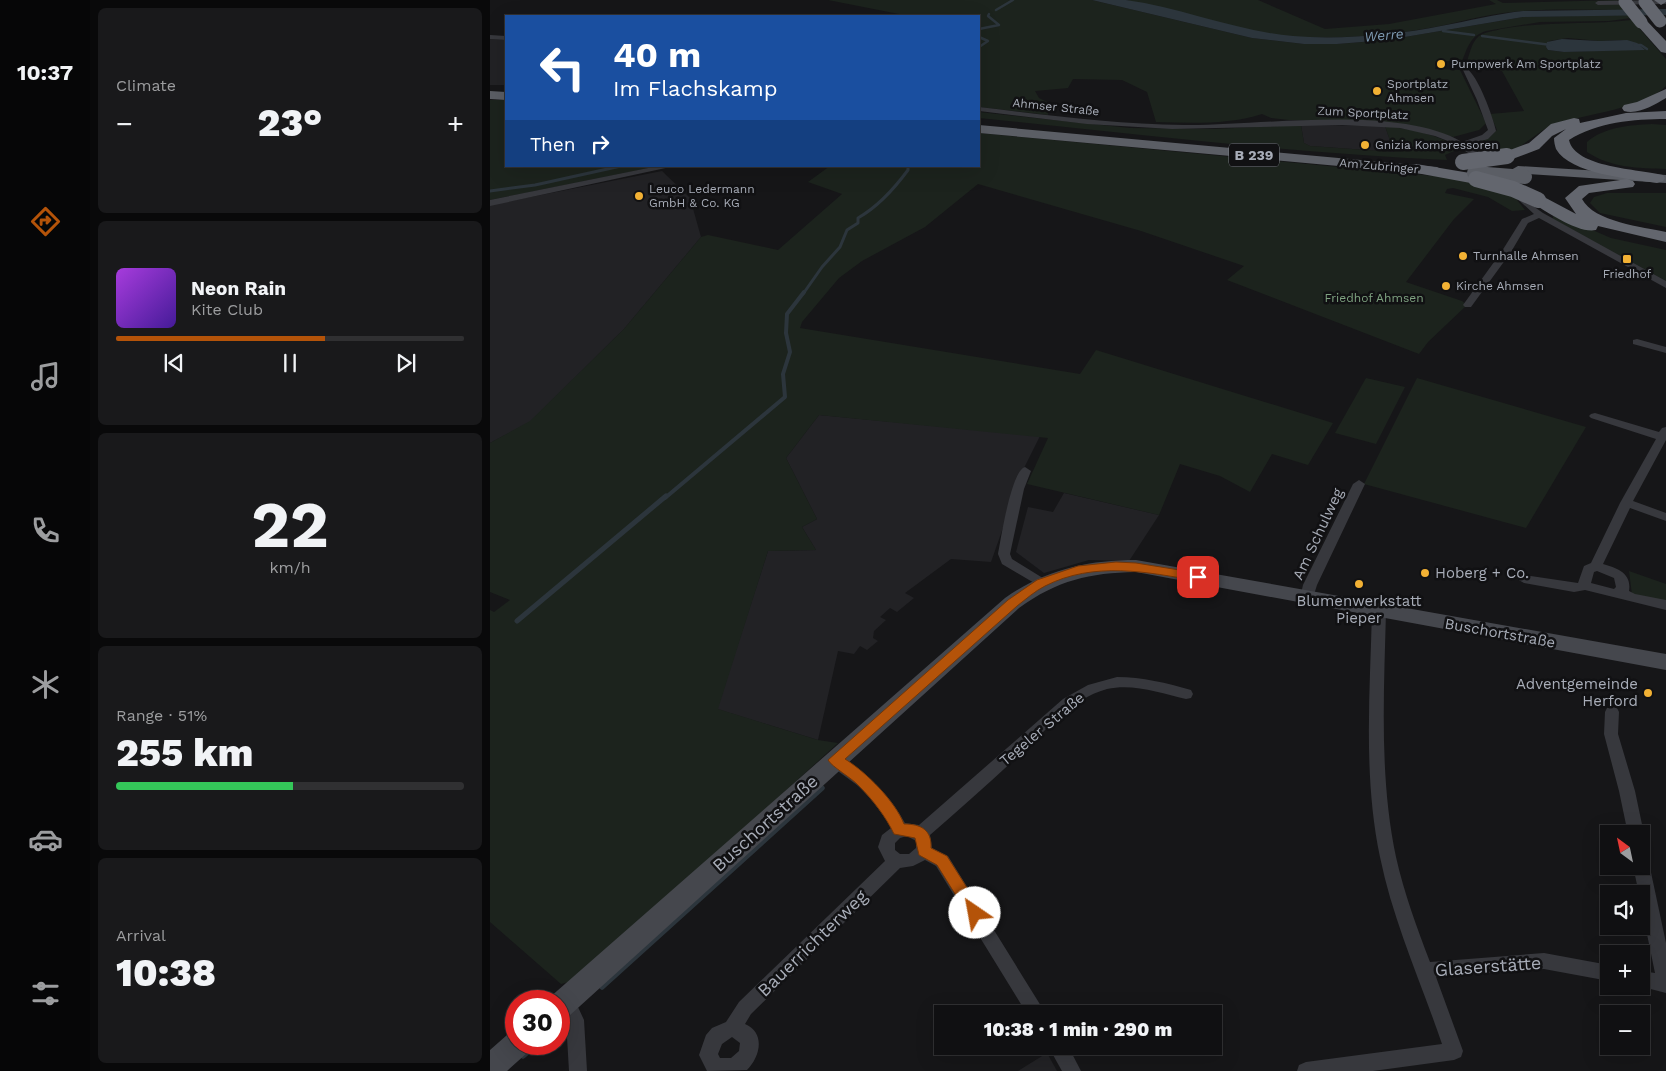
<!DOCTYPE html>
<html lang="en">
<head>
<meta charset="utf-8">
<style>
  :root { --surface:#101012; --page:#19191b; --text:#f1f3f6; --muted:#9c9d9f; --line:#303032; --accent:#b45309 }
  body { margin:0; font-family:"Work Sans",sans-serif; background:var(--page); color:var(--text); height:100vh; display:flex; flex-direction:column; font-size:19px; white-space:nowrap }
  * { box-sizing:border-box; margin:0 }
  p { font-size:16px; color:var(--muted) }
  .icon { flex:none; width:28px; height:28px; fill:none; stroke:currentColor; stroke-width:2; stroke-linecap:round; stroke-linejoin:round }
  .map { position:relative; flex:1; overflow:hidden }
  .side { display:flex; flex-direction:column; gap:8px; padding:8px; background:#09090a; width:400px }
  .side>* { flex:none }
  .hud { position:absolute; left:15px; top:15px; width:475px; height:152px; border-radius:0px; box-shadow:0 5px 20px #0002,0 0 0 1px var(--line); background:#1a4fa0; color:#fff; overflow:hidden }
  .needle { width:32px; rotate:327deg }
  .fabs { position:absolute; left:1110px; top:825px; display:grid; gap:10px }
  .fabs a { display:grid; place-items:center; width:50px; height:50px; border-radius:0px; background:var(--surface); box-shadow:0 5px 20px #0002,0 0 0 1px var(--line); font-size:25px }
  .speed { position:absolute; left:15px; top:990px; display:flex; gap:10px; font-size:25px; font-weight:700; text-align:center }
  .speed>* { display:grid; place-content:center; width:65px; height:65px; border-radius:50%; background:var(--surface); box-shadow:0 5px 20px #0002,0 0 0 1px var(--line); line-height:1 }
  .speed .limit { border:8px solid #d22; background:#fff; color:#111 }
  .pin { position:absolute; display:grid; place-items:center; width:42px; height:42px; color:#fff; margin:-21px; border-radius:10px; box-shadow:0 2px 8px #0006 }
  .me { position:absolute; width:55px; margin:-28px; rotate:327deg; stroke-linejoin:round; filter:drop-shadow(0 0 4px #0008) }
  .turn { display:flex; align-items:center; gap:18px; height:105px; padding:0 25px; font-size:22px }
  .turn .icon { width:65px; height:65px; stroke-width:2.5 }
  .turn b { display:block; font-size:35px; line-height:42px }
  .then { display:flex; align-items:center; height:48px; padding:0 25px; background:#0003; gap:10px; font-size:19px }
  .big { font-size:38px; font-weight:800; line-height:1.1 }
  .side .card { flex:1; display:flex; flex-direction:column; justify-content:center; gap:8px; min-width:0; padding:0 18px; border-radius:8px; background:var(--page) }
  .side .dial { align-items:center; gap:0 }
  .dial b { font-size:65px; line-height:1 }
  .song { display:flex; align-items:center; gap:15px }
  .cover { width:60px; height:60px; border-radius:8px; background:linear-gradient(135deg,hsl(280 70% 55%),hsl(260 70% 35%)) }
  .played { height:5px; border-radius:2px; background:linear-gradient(90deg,var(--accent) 60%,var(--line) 60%) }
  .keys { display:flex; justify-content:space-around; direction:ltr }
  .heat { display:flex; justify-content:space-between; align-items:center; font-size:28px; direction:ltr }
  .charge { height:8px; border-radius:4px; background:linear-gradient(90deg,#34c759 51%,var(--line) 0) }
  .trip { position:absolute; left:444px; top:1005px; width:288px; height:50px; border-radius:0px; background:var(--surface); box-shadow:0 5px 20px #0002,0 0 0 1px var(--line); font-weight:800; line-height:50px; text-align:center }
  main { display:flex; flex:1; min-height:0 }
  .tab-bar { display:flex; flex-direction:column; width:90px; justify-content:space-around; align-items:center; background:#060607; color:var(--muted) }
  .tab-bar .icon { width:35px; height:35px }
  .tab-bar .current { color:var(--accent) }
  .tab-bar b { font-size:22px; color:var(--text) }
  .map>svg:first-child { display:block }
</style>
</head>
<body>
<main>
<nav class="tab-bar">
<b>10:37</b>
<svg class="icon current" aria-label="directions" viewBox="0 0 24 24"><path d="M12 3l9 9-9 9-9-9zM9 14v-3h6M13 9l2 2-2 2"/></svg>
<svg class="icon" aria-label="music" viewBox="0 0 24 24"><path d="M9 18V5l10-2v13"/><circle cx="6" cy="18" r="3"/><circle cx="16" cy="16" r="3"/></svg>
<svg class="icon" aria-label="phone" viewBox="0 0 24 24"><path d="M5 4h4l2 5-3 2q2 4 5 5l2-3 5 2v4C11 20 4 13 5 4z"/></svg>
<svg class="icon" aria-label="climate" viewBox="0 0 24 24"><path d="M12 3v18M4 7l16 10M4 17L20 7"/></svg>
<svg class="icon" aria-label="car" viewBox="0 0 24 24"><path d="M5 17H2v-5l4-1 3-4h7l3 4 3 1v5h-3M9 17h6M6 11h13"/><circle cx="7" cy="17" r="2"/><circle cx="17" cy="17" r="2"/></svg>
<svg class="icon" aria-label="filters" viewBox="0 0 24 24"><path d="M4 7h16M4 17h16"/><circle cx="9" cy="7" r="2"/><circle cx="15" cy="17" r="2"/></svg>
</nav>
<section class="side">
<div class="card"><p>Climate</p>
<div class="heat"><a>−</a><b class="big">23°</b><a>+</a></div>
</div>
<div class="card">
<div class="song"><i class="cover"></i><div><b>Neon Rain</b><p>Kite Club</p></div></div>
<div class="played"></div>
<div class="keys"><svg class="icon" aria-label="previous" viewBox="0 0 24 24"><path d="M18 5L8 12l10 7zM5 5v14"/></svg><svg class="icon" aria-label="pause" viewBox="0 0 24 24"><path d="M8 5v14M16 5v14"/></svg><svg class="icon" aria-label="next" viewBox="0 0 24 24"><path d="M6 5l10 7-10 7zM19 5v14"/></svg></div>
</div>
<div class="card dial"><b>22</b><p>km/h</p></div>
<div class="card"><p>Range · 51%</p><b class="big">255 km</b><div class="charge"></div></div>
<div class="card"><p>Arrival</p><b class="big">10:38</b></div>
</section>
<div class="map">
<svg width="1176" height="1071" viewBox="0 0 1176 1071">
  <rect width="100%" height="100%" fill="#161618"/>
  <g fill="#222225">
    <polygon points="0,39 16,40 16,85 0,85"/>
    <polygon points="811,125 895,126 904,152 820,146 814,143"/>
    <polygon points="172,171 200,198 211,237 134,329 40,422 0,443 0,205"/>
    <polygon points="329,415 550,436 534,468 501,562 461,559 415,593 424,598 407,612 400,608 390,617 396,620 384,631 383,638 388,641 377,650 370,646 364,654 348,651 328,740 227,709 278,551 326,550 312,527 327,519 296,458"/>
    <polygon points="574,493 669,515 639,561 599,560 554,573 526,552 538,507 563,512"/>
    <polygon points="557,1053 567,1071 528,1071"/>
  </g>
  <g fill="#1c231d" fill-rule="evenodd">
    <path d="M338,0H602L762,38L814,44H847L897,40L1033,17L1138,15L1141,18L1119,21L1050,22L996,31C980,36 978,47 972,61H946L945,69L970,70L996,123L989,130L963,137L929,127L894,122L799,120L781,118L772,114C738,125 701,123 666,122L657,92L632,80L583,79L578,88L545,91L549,98L557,102L558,115L489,107V16H419Z"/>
    <path d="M636,0H768L835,29L899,24L1006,4L999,0H1007L1013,3L1127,0L1134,10C1094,10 1053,8 1013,13C984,17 956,26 927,30C888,36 846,39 806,37C752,34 689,13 636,0Z"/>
    <path d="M1142,20L1176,59V86C1156,107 1096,115 1067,123L1056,128L1025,150L1006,153L990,141L999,138L1007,130L1000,114L1034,111L1012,71L1000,67H975C979,57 981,42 989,36C995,32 1004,31 1011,29C1055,21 1098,25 1142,20ZM1078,38L1109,41L1131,40L1154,49L1074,52L1058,50L1056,47L1059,41Z"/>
    <polygon points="0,100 16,100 16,166 169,166 0,200"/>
    <path d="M489,112L640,128L724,129L811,125L814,143L820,146L904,152L895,126C923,129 947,135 971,148L955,155L957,160C801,153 644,134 489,118Z"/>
    <path d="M1162,124L1176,125V169C1148,168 1121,168 1097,152V142C1114,127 1140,125 1162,124Z"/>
    <polygon points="489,133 965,178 1020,191 1035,210 1022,211 998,197 963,188 957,189 955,193 984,199 964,219 916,282 972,301 977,305 938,342 929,354 737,280 754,266 651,231 488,184 435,227 372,261 349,278 312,322 310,328 590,374 606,350 843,423 818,465 782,454 760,492 730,476 690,464 669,515 537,484 558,438 329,415 296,458 327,519 312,527 326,550 278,551 228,709 328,740 348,743 89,979 71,984 0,922 0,610 4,612 20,600 0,592 0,443 40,421 134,329 211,237 218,235 288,250 352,194 318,182 340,166 489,166"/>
    <polygon points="1117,193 1176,193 1176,227 1110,213 1100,203 1104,197"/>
    <polygon points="1063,213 1121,238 1176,250 1176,281 1063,219"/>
    <polygon points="876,378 915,387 886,444 845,433"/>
    <polygon points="927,378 1096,427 1036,528 874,484"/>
    <polygon points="1139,571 1176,584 1176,601 1142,595"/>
  </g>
  <g fill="#2c353c">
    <path d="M602,0C613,0 625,0 636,0C693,8 746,31 803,36C848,40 907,35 951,26C979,21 1005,14 1033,11L1176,9V15L1033,17L897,40L847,44H814L762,38Z"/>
    <polygon points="1072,39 1109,41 1137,40 1147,43 1155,50 1074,52 1058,50 1056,47 1057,42"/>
  </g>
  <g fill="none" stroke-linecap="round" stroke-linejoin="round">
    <g stroke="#2c353c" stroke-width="2.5">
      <polyline points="506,10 523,0"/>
      <polyline points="489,29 509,25 498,16 499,14"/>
      <polyline points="953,31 984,35"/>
      <polyline points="992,36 1061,45"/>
      <polyline points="489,37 498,41 489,47"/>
      <polyline points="1144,45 1151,45 1157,49"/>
    </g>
    <g stroke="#2c353c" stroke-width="3">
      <polyline points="0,191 45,185 131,166"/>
      <path d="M313,294L332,267L350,247L357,230L368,223V218C389,206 404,189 418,170V166"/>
    </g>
    <polyline stroke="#2c353c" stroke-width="4" points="175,498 295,397 293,374 300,352 296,333 297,314 314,292"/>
    <polyline stroke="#2c353c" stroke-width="5" points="27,621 176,496"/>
    <g stroke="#2c353c" stroke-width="5.5">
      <polyline points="112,987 332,788"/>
      <polyline points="33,1056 47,1044"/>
    </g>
    <g fill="#37383d" fill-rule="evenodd">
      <polygon points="1176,0 1176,4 1108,5 1105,3 1108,1"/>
      <polygon points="0,35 16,36 16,40 0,39"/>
      <path d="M976,68C988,75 1003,117 1006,131L998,139L978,145L1001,162L1002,164L998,166L963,143L945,136L910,128L852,125L682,129L597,124L489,111V107C557,115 625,124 694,125C769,126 907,104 972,142L992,135L998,130L987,100L973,70Z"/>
      <polygon points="168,166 185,166 0,206 0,200"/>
      <polygon points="1021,189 1027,189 1043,206 1053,213 1176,281 1176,288 1049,218 1038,223 1021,252 981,307 975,307 973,305 1012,251 1032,219 1044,214 1021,193"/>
      <polygon points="1147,339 1176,347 1176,353 1143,344 1143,340"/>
      <path d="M1105,413L1169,432L1172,428L1176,427V440L1143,501L1176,513V521L1140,508L1113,564C1127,568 1142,573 1139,591L1145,594L1176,600V610L1095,590L1084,592L1034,583L1027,579L1034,575L1088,583L1094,566L1101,563L1130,503L1166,439L1101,418L1099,416L1101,414ZM1107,571L1124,578L1126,587L1124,589L1101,583L1104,572Z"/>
      <path d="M535,467L541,471L534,489L520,554L522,559L556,580L558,583L556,586L551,587L512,564L508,554C511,539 521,471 535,467Z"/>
      <polygon points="869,480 875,484 827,585 822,601 812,601 810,598 813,585 863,484"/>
      <path d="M889,606L894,608L896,611C894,692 889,777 906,857C914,893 927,928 940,962L1054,953L1119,965V981L1054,969L946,977L973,1051L971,1057L964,1060L883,1071H807L809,1065L816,1062L952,1044C931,982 903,921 890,857C873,776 880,692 882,611L884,608Z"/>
      <path d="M627,677C652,677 677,683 701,690L703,694L701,698L696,699C671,693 643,683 617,689C580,699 553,734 526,758C498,784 469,810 440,835L442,848L458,856L556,1014H537L446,866L435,860L423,866L410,868L261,1014L255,1024C276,1033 270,1057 257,1070L217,1071L209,1055L216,1035L222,1028L236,1022L249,1002L395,861L388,847L392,835L401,828L399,824C390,810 380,797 368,786C359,778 343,770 337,760L340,756L345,754L350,756C377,773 400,795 415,823L429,825L573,699L598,685ZM417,836L426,841V848L419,854H410L405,850V843L410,838ZM242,1037L250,1043L249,1051L241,1058H230L228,1054L232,1044Z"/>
      <polygon points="1122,707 1127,708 1129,712 1128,734 1145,791 1154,834 1151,839 1151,834 1138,834 1129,791 1114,734 1115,712 1117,708"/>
      <polygon points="1151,856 1157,858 1159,863 1176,943 1176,993 1149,986 1151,986 1151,971 1165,973 1151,905 1151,894 1149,894 1143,866 1151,866"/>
      <polygon points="76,992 82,994 94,1020 97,1071 79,1071 76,1020 67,1000 70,994"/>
      <polygon points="558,1046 578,1046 591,1071 572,1071"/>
    </g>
    <g fill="#45474d" fill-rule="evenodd">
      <path d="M646,560L1176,654V670L646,572C599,573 568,580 529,608L79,1016L69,1020V1001H58L59,998L515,598C555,570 597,560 646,560Z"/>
      <polygon points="26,1031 26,1044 41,1044 37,1053 17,1071 0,1071 0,1050 17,1035"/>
    </g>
    <g fill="#5b5e65" fill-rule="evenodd">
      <polygon points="0,91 16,92 16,100 0,99"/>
      <polygon points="489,125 947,167 954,171 947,175 489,133"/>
      <polygon points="1028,166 1176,175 1176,183 1023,173 1021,170"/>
    </g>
    <g fill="#63666e" fill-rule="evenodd">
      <polygon points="1164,0 1176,0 1176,2 1171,5"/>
      <polygon points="1151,18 1155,19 1176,41 1176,53 1171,52 1147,25 1145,22"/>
      <path d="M1176,89V98C1164,105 1148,115 1134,111L1132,108L1134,105L1147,102Z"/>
      <path d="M1176,111V119C1144,119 1107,122 1079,140C1085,168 1149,169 1173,175L1175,178L1173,181L1167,183C1141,179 1080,174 1066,149C1065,146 1064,142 1064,138L1076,129L1062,136L1049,149L1017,161L1012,159L1009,156L1012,153L1039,143L1061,124L1084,118L1089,119L1090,123L1136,113Z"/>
      <polygon points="926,164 986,174 992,176 994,179 992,182 986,184 921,172 918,169 921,166"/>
      <path d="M1137,179L1143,181L1145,184L1143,187L1099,193L1092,199C1104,222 1153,227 1176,232V242L1108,226L1106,230C1089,234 1057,212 1042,203L1040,200L1042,197H1054L1086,214L1075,198L1089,186Z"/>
    </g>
    <polyline stroke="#5b5e65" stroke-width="14" points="984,173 1035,177"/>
    <g stroke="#63666e" stroke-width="13">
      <polyline points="1135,2 1151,22"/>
      <polyline points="1155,2 1170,21"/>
    </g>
    <g stroke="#63666e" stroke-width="16">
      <polyline points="973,162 1017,156"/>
      <polyline points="986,179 1023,189 1048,200"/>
    </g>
  </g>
  <path fill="#b45309" stroke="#753606" d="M626,562L646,563L708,573L714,577L708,581C657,572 604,561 555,586C545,591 536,599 527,606L355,759C376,772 405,801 414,824C431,824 442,830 441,848L457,856L493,913L491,918L485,920L480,918L447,865L429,855L425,838L404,834C396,817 383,800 369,786C362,778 342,767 338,760L518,600L547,580L588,566Z"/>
  <g fill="#f2b134" stroke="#111113" stroke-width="2">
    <circle cx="951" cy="64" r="5"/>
    <circle cx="887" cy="91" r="5"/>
    <circle cx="875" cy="145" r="5"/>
    <circle cx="149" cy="196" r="5"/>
    <circle cx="973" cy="256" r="5"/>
    <rect x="1132" y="254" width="10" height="10" rx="2.5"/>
    <circle cx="956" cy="286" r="5"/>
    <circle cx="935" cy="573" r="5"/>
    <circle cx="869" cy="584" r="5"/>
    <circle cx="1158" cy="693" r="5"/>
  </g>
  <g text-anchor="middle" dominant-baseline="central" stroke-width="5" stroke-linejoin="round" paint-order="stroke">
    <g font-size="12" fill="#a8adb8" stroke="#111113" text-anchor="start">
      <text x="961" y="64">Pumpwerk Am Sportplatz</text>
      <text x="897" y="84">Sportplatz<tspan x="897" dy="14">Ahmsen</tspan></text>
      <text x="885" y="145">Gnizia Kompressoren</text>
      <text x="159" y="189">Leuco Ledermann<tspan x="159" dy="14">GmbH &amp; Co. KG</tspan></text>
      <text x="983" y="256">Turnhalle Ahmsen</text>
      <text x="1137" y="274" text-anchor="middle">Friedhof</text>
      <text x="966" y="286">Kirche Ahmsen</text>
    </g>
    <g font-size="12" fill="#a8adb8" stroke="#111113">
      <text transform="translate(566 107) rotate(6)">Ahmser Straße</text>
      <text transform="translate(873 113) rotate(3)">Zum Sportplatz</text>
      <text transform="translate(889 166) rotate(5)">Am Zubringer</text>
    </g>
    <g font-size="12" fill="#7fa381" stroke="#111113">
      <text x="884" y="298">Friedhof Ahmsen</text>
    </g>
    <g font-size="14" font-style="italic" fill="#7f9bb3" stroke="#111113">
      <text transform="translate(894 35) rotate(-5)">Werre</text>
    </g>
    <rect fill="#111113" stroke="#7b7e86" stroke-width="1" x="739" y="143.5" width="50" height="23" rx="4"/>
    <g font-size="14" font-weight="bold" fill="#a8adb8">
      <text x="764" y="155">B 239</text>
    </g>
    <g font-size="15" fill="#a8adb8" stroke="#111113">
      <text transform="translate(828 534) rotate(-65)">Am Schulweg</text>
      <text transform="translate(1010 633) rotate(10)">Buschortstraße</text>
      <text transform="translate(552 729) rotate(-40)">Tegeler Straße</text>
    </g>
    <g font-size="15" fill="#a8adb8" stroke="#111113" text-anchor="start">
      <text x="945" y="573">Hoberg + Co.</text>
      <text x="869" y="601" text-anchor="middle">Blumenwerkstatt<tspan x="869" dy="17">Pieper</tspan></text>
      <text x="1148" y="684" text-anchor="end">Adventgemeinde<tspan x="1148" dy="17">Herford</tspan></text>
    </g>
    <g font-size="18" fill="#a8adb8" stroke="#111113">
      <text transform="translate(275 823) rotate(-42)">Buschortstraße</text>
      <text transform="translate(322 943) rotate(-44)">Bauerrichterweg</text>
      <text transform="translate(998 966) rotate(-4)">Glaserstätte</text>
    </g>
  </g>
</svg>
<div class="fabs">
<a><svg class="needle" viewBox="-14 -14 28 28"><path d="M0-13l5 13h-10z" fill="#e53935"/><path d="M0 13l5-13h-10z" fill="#9c9d9f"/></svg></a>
<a><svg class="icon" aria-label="sound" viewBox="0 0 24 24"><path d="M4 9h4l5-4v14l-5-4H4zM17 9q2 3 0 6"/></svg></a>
<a>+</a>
<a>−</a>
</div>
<div class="speed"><div class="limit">30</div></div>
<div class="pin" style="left:708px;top:577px;background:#d93025"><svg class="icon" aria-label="arrive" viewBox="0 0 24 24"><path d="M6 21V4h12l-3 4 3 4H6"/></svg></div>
<svg class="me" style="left:485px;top:913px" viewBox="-20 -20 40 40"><circle r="19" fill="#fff"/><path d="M0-13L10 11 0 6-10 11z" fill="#b45309"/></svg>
<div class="trip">10:38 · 1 min · 290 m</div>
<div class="hud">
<div class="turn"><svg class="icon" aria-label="left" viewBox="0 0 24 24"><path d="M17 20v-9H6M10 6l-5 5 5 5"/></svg><div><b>40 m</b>Im Flachskamp</div></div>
<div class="then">Then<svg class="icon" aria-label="right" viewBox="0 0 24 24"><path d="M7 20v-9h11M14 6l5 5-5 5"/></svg></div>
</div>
</div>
</main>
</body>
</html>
